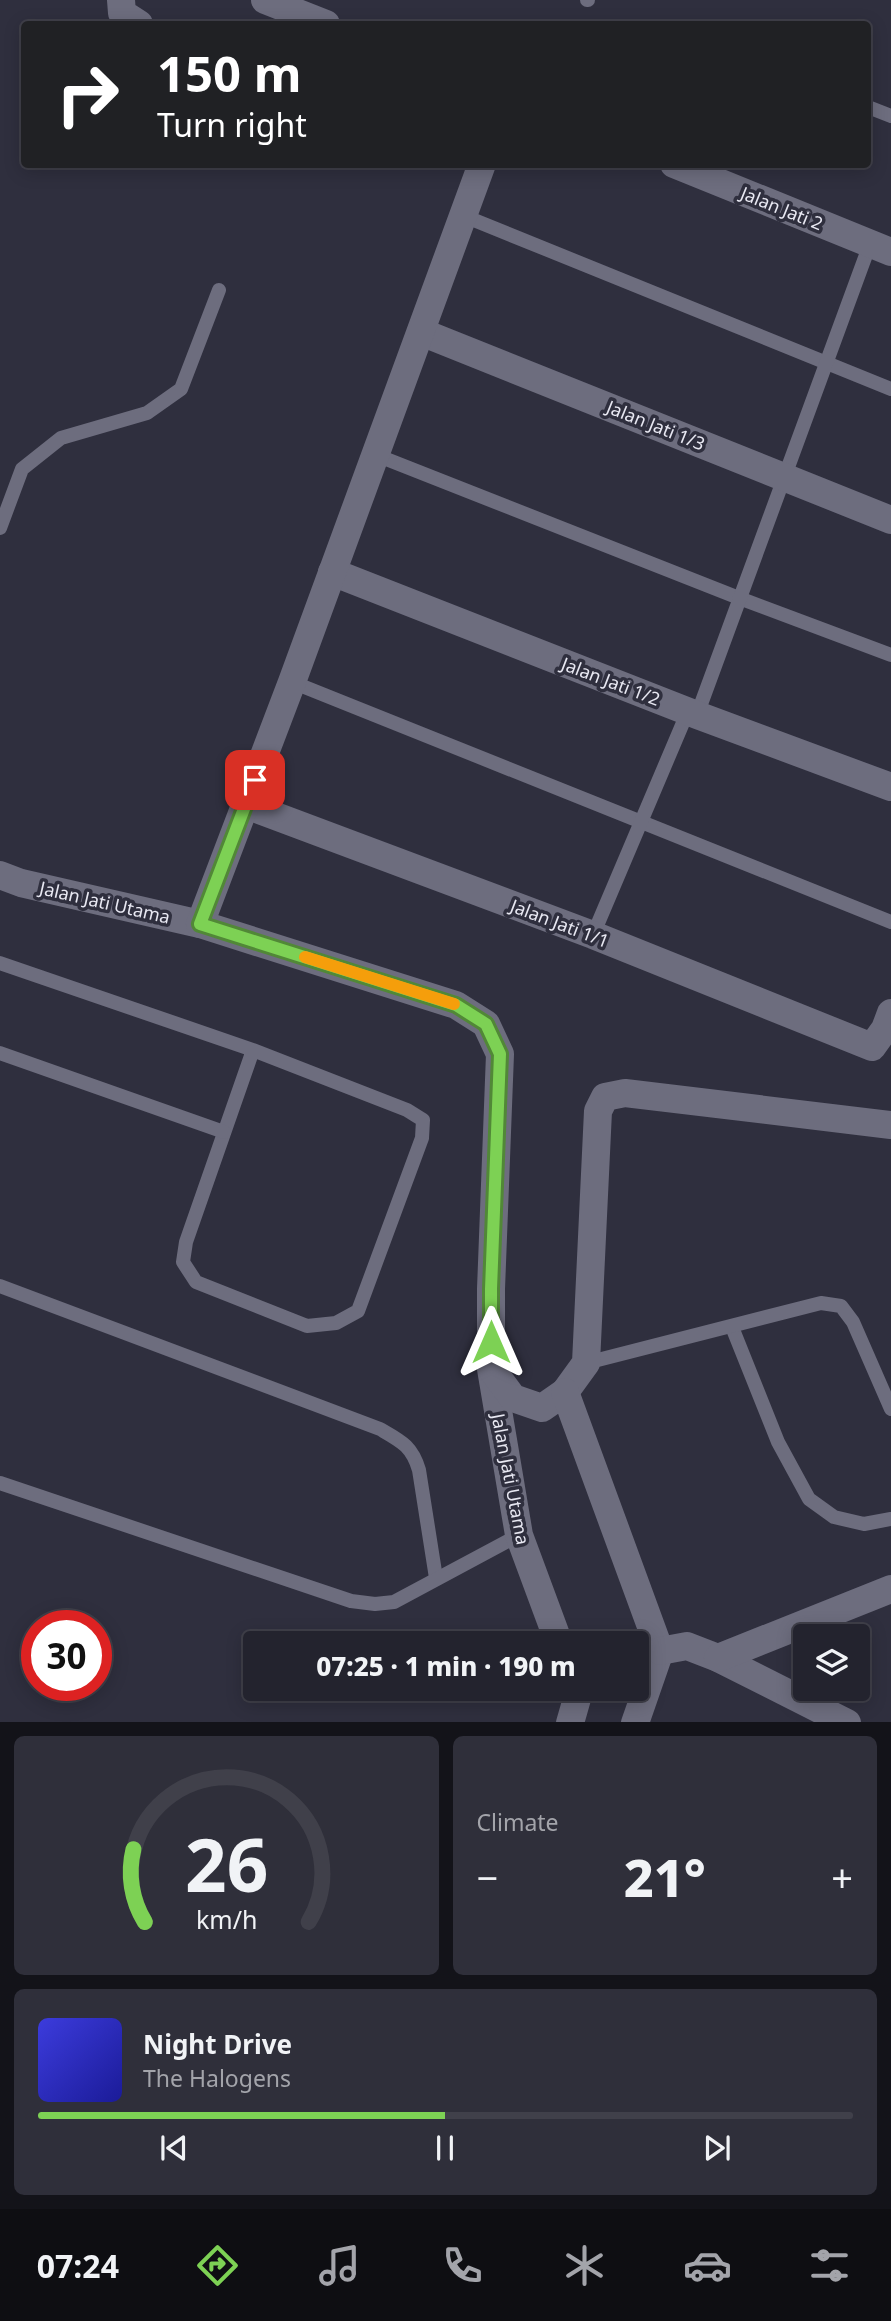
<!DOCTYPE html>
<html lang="en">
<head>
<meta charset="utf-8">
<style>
  :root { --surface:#23232e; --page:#2f2f3a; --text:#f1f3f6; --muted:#a3a4aa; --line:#40404a; --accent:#7dd154 }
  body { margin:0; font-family:"Noto Sans",sans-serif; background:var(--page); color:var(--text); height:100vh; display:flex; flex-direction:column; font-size:26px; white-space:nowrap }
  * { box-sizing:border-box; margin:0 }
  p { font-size:23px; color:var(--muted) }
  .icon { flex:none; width:38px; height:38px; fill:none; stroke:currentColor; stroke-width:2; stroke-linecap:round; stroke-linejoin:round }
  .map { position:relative; height:1722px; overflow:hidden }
  .details { display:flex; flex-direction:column; gap:14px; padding:14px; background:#131319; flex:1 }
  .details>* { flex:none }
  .banner { position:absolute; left:21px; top:21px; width:850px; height:147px; border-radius:7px; box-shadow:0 4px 18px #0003,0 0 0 2px var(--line); background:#202124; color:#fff; overflow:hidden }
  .buttons { position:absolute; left:793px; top:1624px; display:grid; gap:14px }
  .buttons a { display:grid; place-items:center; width:77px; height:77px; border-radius:7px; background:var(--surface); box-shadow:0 4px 18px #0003,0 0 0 2px var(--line); font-size:35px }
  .speed { position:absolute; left:21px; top:1610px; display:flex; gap:14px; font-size:35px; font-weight:700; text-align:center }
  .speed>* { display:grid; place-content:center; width:91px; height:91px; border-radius:50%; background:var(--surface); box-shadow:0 4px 18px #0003,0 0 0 2px var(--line); line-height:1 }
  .speed .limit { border:10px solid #d22; background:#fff; color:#111 }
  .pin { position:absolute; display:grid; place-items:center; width:60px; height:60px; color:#fff; margin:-30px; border-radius:14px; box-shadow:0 4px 10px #0006 }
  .me { position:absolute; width:77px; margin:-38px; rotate:0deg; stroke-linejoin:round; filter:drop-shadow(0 0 5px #0008) }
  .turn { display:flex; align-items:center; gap:24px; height:147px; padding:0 21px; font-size:32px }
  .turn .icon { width:91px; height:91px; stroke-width:2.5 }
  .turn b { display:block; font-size:49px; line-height:60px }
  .big { font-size:52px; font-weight:800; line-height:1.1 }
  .details .card { flex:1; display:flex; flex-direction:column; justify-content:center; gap:10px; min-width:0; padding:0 24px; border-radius:10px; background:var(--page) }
  .details .dial { align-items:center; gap:0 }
  .dial svg { height:182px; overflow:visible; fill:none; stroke:var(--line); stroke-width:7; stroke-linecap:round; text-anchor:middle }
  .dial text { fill:var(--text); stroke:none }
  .song { display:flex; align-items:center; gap:21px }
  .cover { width:84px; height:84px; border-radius:10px; background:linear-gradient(135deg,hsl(240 70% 55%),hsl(240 70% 35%)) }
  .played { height:7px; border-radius:4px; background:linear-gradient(90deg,var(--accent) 50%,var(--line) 50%) }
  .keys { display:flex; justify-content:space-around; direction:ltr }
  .heat { display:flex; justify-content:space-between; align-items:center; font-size:38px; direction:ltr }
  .details .tiles { flex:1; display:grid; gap:14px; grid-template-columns:1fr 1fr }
  .card:last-child { grid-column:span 2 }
  .trip { position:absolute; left:243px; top:1631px; width:406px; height:70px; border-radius:7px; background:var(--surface); box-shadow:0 4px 18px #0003,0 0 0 2px var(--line); font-weight:800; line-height:70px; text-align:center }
  .dock { display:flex; height:112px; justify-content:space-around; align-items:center; background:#0e0e12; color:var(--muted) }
  .dock .icon { width:49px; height:49px }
  .dock .active { color:var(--accent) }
  .dock b { font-size:32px; color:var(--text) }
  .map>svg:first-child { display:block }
</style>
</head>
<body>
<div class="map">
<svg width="891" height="1723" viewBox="0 0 891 1723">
  <rect width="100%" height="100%" fill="#2f2f3e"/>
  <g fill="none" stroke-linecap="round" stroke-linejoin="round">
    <g stroke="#6d6d7e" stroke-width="14">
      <polyline points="587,0 588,0"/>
      <polyline points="868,107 891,116"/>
      <polyline points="464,216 891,389"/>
      <polyline points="376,455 739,598 891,655"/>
      <polyline points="0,528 22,469 61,438 147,413 181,389 219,290"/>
      <polyline points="292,682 891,922"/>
      <polyline points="697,715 870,244"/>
      <polyline points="593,935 688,711"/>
      <polyline points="0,963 253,1050 407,1110 423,1120 422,1138 358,1311 336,1323 307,1326 196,1282 183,1262 186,1242 253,1050"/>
      <polyline points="0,1053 224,1132"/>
      <path d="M0,1286L380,1429C401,1441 412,1446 419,1470L436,1578"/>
      <polyline points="732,1327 778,1442 809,1499 834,1517 864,1524 891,1519"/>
      <polyline points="586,1363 821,1303 841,1306 853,1322 891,1409"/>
      <polyline points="0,1483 351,1601 375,1604 394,1602 519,1535"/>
    </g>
    <g stroke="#6d6d7e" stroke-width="28">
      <polyline points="121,0 122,13 139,24"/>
      <polyline points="265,0 326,24"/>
      <polyline points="674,164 891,252"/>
      <polyline points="421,332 891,520"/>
      <polyline points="332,572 697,715 891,787"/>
      <polyline points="246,805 593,935 872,1047 885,1029 891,1013"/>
      <polyline points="0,875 21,883 200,924 456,1005 486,1024 500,1054 491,1289 491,1369 519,1535 559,1643"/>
      <polyline points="200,924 292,682 482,164"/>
      <polyline points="493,1371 513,1398 542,1408 565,1392 586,1363 598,1111 605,1097 625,1093 891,1125"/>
      <polyline points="565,1392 660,1651 635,1723"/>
      <polyline points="660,1651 687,1646 718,1658 847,1723"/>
      <polyline points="718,1658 891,1589"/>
      <polyline points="570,1723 578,1695 575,1689"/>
    </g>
  </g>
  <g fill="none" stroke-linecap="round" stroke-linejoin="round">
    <defs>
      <polyline id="route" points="255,780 200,924 456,1005 486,1024 500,1054 491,1289 491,1342"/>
    </defs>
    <use href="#route" stroke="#518837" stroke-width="18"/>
    <use href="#route" stroke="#7dd154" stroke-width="12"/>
    <polyline stroke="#f59e0b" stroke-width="12" points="305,957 454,1004"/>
  </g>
  <g text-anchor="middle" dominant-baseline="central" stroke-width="7" stroke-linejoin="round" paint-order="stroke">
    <g font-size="18" fill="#e8e8f2" stroke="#2f2f3e">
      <text transform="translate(782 208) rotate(22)">Jalan Jati 2</text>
      <text transform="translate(656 425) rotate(22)">Jalan Jati 1/3</text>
      <text transform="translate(611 681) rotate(21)">Jalan Jati 1/2</text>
      <text transform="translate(105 902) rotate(13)">Jalan Jati Utama</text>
      <text transform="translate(560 923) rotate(21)">Jalan Jati 1/1</text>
      <text transform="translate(511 1479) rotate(79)">Jalan Jati Utama</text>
    </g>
  </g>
</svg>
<div class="buttons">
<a><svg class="icon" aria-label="layers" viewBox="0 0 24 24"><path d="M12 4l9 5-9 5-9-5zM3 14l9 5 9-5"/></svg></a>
</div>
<div class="speed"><div class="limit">30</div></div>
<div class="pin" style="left:255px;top:780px;background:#d93025"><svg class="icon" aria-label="arrive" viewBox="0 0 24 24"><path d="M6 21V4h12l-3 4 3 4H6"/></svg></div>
<svg class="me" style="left:491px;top:1342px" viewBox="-20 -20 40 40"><path d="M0-17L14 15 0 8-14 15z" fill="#7dd154" stroke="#fff" stroke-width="4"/></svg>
<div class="trip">07:25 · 1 min · 190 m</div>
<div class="banner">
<div class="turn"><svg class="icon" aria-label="right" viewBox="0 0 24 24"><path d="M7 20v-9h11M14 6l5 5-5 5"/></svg><div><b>150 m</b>Turn right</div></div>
</div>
</div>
<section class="details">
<div class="tiles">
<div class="card dial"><svg viewBox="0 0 100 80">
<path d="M14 69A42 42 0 1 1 86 69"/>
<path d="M14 69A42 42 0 0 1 9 37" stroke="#7dd154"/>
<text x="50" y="56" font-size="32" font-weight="700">26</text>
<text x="50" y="72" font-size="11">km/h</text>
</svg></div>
<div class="card"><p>Climate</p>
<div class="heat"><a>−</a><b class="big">21°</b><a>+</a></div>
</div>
<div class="card">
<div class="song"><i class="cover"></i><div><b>Night Drive</b><p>The Halogens</p></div></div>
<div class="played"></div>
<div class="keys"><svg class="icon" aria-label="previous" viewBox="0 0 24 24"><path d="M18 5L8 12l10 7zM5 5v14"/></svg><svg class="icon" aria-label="pause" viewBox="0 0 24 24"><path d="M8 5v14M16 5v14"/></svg><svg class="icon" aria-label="next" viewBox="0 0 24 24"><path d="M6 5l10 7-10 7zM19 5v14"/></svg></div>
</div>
</div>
</section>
<nav class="dock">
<b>07:24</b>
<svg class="icon active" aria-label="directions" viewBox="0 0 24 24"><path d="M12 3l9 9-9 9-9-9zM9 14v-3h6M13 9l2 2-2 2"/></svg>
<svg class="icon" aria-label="music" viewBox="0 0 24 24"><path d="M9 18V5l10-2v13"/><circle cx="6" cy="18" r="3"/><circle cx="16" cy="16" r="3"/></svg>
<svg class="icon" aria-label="phone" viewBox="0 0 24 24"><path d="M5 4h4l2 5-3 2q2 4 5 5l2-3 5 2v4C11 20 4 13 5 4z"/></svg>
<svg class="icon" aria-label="climate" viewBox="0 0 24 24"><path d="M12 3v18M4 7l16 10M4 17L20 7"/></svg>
<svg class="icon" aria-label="car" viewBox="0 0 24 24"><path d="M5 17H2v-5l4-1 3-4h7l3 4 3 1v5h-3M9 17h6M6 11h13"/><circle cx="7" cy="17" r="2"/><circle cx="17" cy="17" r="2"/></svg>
<svg class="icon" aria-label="filters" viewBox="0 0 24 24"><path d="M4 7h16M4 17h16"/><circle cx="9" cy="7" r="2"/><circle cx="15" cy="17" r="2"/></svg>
</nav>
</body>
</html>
